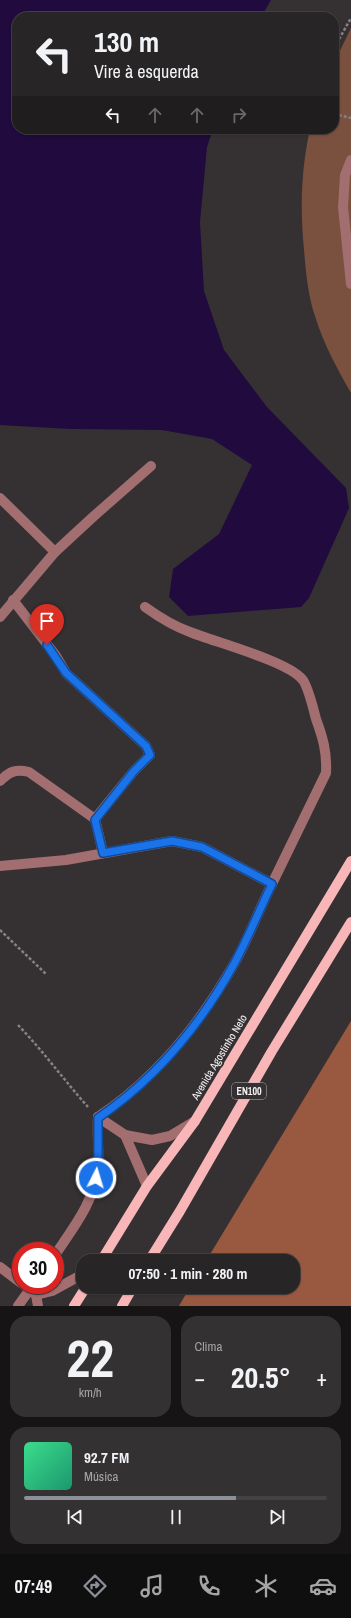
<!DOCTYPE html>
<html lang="pt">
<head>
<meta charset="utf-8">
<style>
  :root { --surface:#282526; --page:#343132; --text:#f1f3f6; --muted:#a5a5a7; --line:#444243; --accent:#8c9099 }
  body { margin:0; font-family:"Archivo Narrow",sans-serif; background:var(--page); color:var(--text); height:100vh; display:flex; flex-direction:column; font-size:15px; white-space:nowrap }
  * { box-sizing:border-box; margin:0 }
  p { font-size:13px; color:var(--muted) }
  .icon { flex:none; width:22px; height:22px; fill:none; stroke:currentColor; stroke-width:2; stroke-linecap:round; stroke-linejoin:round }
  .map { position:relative; height:1306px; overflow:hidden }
  .side { display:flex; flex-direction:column; gap:10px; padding:10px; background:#161415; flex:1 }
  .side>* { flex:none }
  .top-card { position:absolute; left:12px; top:12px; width:327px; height:122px; border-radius:16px; box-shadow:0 1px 3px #0004,0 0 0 1px var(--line); background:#282526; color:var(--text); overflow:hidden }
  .speed { position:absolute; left:12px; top:1242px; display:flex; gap:8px; font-size:20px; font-weight:700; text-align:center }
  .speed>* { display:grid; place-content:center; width:52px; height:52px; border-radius:50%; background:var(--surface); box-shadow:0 1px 3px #0004,0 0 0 1px var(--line); line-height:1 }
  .speed .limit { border:6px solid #d22; background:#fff; color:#111 }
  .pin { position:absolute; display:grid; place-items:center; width:34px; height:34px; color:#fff; margin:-41px -17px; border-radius:50% 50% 50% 0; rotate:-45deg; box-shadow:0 0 4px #0007 }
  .pin .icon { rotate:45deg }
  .me { position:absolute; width:44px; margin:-22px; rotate:5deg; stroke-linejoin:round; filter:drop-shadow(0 0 3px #0008) }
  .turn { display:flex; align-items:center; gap:14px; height:84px; padding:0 16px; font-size:18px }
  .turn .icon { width:52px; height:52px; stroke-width:2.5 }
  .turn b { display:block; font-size:28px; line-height:34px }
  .lanes { display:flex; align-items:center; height:38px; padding:0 16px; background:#0003; justify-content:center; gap:20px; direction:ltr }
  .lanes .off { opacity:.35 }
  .big { font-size:30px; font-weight:700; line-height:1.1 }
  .side .tile { flex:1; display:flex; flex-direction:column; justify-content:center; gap:6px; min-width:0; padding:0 14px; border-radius:16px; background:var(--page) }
  .side .dial { align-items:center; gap:0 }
  .dial b { font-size:52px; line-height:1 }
  .song { display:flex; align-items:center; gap:12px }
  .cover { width:48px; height:48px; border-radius:6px; background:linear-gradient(135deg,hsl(150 70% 55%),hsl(160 70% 35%)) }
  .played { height:4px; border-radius:2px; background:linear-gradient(90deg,var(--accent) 70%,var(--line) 70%) }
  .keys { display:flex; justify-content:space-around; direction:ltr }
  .heat { display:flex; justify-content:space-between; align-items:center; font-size:22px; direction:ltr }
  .side .tiles { flex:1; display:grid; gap:10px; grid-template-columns:1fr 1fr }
  .tile:last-child { grid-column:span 2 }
  .trip { position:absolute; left:76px; top:1254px; width:224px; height:40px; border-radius:16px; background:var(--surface); box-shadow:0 1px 3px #0004,0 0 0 1px var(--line); font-weight:700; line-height:40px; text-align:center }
  .menu { display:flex; height:64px; justify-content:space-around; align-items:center; background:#100f0f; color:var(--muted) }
  .menu .icon { width:28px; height:28px }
  .menu .selected { color:var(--accent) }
  .menu b { font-size:18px; color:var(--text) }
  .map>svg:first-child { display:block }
</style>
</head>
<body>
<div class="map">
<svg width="351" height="1306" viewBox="0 0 351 1306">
  <rect width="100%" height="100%" fill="#353133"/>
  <path fill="#7a503f" d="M351,28V393C338,370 324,345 316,319C308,297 306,273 304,250C300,208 301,170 310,129H334V63Z"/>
  <polygon fill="#995940" points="351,1021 351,1306 179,1306 190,1287 293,1287 293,1261 206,1261"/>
  <polygon fill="#210a3e" points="0,0 271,0 261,17 17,17 17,129 213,129 207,147 200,222 204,291 224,350 267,407 346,488 349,508 309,598 301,607 188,616 169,597 173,569 219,534 252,465 212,439 162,430 70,429 0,425"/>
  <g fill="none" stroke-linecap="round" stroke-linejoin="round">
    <g stroke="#868284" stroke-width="2.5" stroke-dasharray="3 2" stroke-linecap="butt">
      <polyline points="334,48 351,18"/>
      <polyline points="334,114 351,118"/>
      <polyline points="0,930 46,974"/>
      <path d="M18,1025C43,1051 64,1080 88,1107"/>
    </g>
    <g stroke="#a36e70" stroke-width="10">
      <polyline points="351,160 345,175 343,207 351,284"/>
      <polyline points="0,498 55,552"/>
      <polyline points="0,617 55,552 94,516 151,466"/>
      <path d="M0,781C10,771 16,769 29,772L95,819L134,771L150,755L146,746L66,673L56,656L13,600"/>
      <polyline points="95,819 103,853"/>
      <polyline points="0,866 66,860 172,841 202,847 272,884"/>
      <path d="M98,1117C155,1079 200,1024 234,964C247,941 257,915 269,890C288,851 307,812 326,773C327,752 323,738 316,719C314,711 307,684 302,679C287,661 215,642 190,632C173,626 159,617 145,607"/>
      <polyline points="98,1117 125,1135 152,1140 170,1136 195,1121"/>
      <polyline points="125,1135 147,1186"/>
      <path d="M55,1255C73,1228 95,1201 98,1167C99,1151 97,1134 98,1117"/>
      <polyline points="0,1267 21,1283"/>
      <polyline points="24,1285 36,1295 38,1306"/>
      <polyline points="36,1295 52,1291 83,1274"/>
      <polyline points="18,1306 33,1285"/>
    </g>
    <g stroke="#f9b6b8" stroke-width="10">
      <polyline points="101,1261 147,1186 195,1121 351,861"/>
      <polyline points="149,1261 180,1211 272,1051 351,922"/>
      <polyline points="74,1306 86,1287"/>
      <polyline points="122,1306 133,1287"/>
    </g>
  </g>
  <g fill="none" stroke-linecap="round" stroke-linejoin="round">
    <defs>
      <path id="route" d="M47,645L66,673L146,746L150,755L134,771L95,820L103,853L172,841L202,847L272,884C259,911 248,938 234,964C201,1024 155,1079 98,1118V1168L96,1178"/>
    </defs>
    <use href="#route" stroke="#114b97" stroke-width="10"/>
    <use href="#route" stroke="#1a73e8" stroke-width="7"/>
  </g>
  <g text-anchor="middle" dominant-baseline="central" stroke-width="4" stroke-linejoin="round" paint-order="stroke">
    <rect fill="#353133" stroke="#bbb8b9" stroke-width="1" x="232" y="1083" width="34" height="16" rx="3"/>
    <g font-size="10" font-weight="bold" fill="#f4f2f3">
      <text x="249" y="1091">EN100</text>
    </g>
    <g font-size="11" fill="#f4f2f3" stroke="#353133">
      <text transform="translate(219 1057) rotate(-59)">Avenida Agostinho Neto</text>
    </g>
  </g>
</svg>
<div class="speed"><div class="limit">30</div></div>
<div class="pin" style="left:47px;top:645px;background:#d93025"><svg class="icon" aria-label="arrive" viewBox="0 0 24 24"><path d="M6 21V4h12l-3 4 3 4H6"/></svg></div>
<svg class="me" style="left:96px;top:1178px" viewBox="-20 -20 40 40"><circle r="17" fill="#1a73e8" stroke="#fff" stroke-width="3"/><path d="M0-11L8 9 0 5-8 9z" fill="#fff"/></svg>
<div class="trip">07:50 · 1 min · 280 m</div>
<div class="top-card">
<div class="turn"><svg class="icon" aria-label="left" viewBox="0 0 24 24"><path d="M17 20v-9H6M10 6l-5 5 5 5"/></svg><div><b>130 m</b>Vire à esquerda</div></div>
<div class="lanes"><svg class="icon" aria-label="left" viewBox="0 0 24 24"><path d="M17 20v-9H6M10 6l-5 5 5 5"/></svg><svg class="icon off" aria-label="ahead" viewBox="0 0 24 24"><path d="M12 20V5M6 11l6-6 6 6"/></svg><svg class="icon off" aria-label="ahead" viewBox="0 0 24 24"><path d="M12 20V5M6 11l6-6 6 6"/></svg><svg class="icon off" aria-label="right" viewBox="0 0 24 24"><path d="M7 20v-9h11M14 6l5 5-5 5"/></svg></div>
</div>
</div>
<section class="side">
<div class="tiles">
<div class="tile dial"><b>22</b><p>km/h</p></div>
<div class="tile"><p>Clima</p>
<div class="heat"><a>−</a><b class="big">20.5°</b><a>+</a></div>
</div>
<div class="tile">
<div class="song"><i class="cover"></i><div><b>92.7 FM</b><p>Música</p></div></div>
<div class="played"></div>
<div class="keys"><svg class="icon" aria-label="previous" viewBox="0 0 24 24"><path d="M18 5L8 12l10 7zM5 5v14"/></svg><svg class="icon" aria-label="pause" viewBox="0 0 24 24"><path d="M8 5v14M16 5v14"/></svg><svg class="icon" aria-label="next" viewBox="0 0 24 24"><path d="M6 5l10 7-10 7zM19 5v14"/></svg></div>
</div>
</div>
</section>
<nav class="menu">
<b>07:49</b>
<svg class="icon selected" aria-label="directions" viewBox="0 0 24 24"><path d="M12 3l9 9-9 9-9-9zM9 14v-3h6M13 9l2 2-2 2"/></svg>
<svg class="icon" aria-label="music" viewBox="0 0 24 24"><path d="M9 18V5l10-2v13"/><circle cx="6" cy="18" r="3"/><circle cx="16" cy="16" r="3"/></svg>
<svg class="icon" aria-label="phone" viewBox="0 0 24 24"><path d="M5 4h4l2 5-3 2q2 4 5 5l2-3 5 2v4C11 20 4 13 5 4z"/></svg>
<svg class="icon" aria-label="climate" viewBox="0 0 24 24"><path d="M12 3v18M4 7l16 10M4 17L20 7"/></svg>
<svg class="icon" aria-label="car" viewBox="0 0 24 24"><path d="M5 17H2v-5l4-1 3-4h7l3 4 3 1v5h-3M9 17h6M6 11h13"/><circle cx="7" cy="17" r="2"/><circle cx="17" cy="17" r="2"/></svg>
</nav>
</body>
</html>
